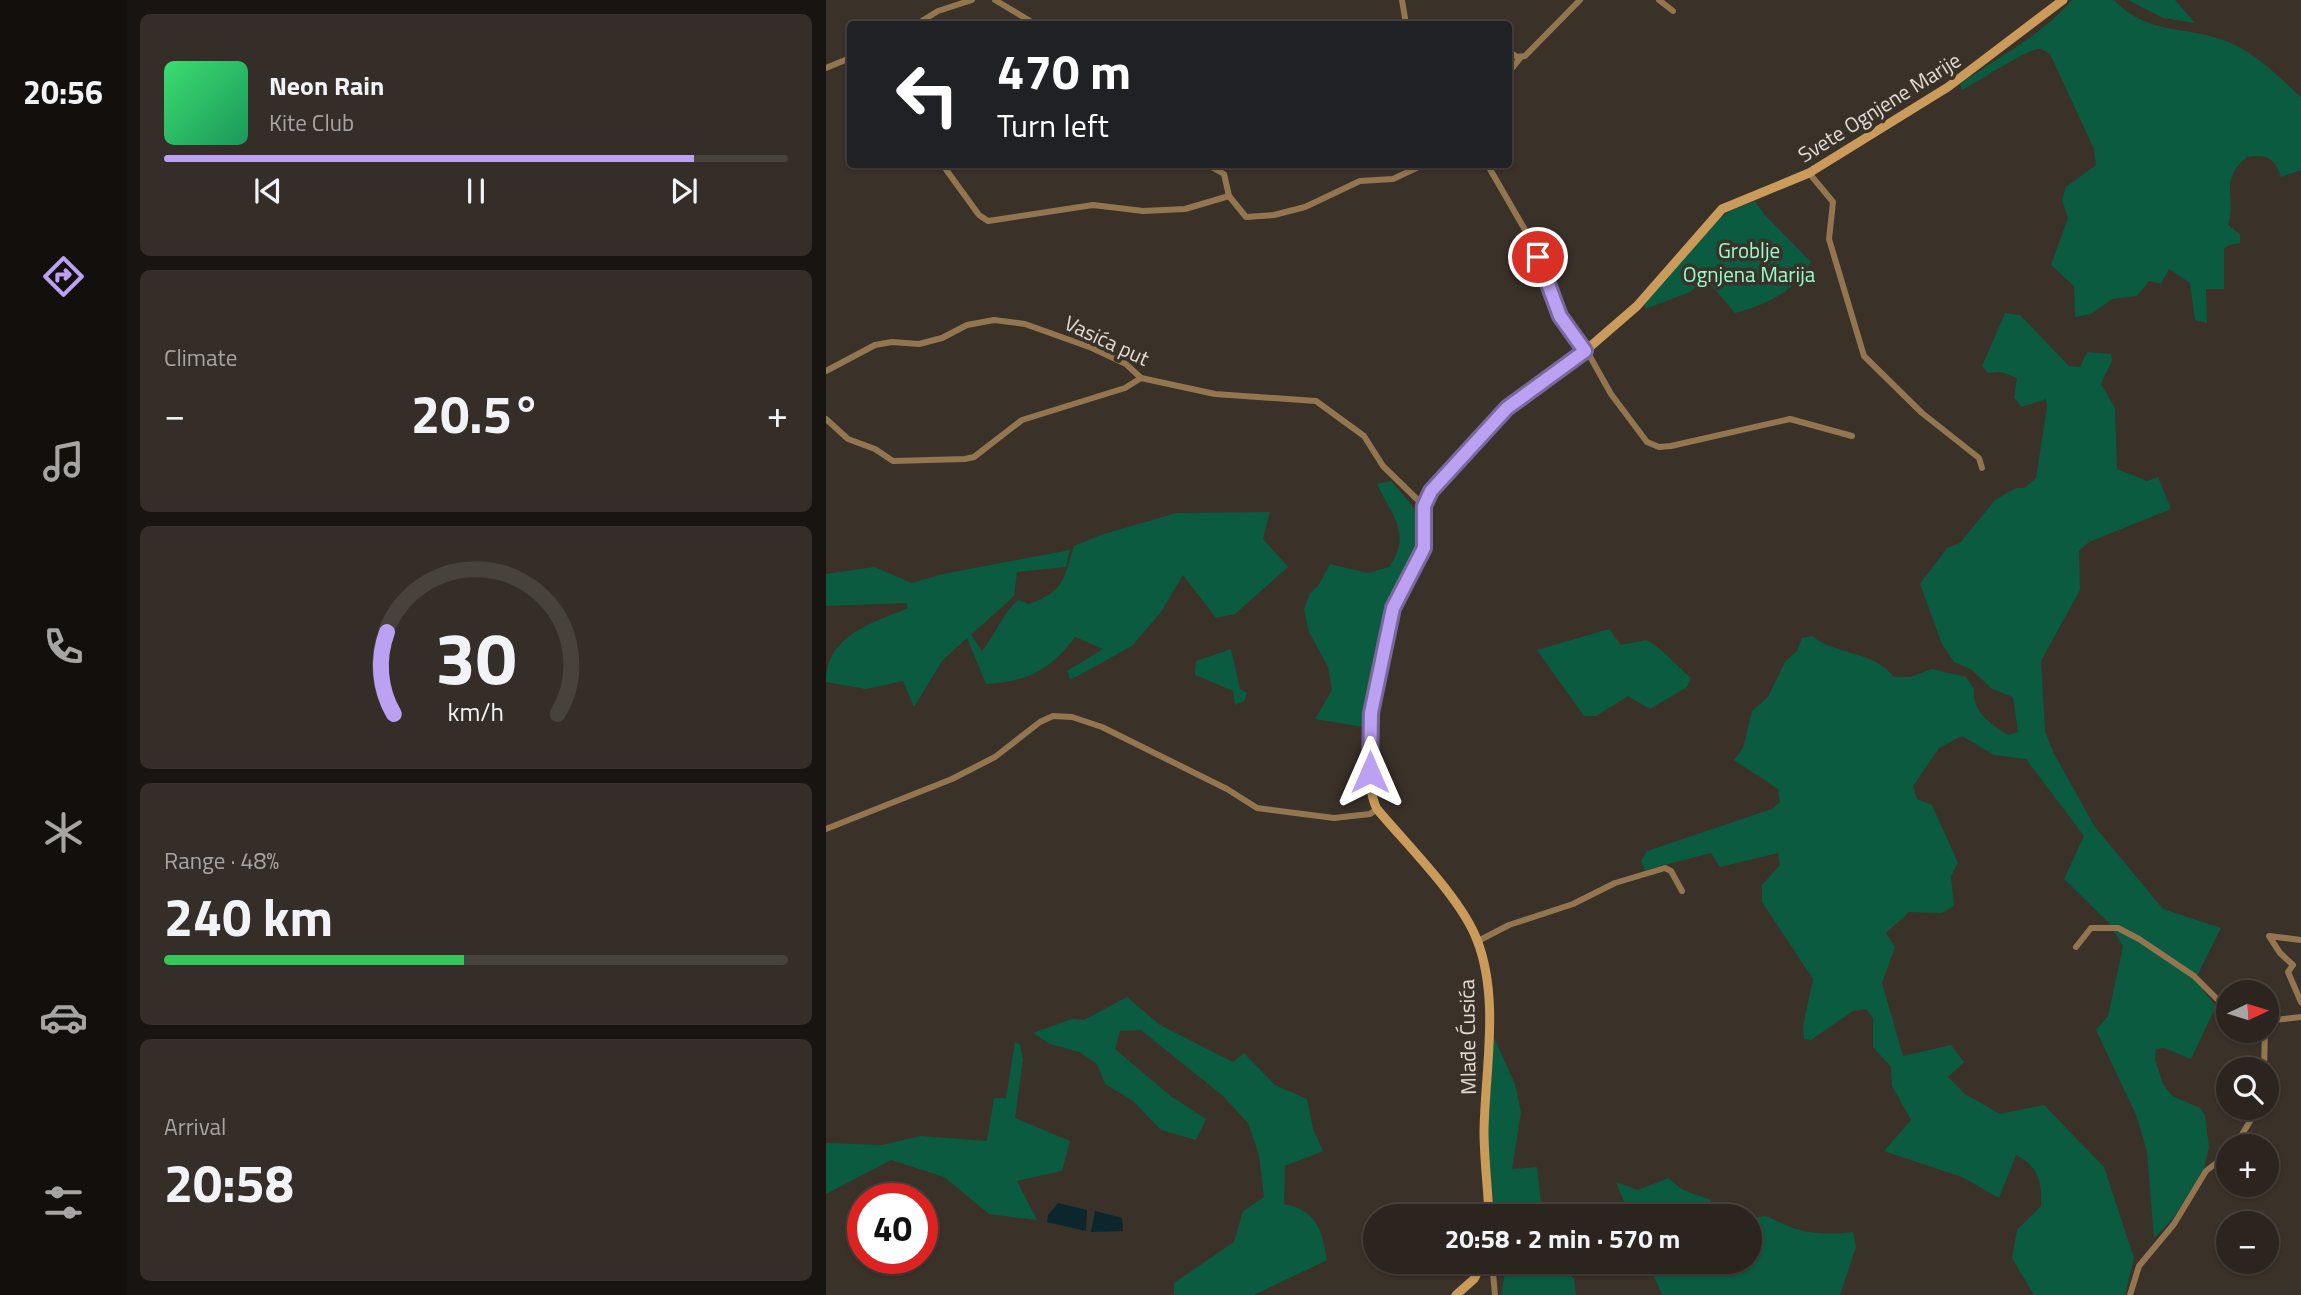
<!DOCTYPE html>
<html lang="en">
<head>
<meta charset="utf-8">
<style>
  :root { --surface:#2c251f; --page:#342d28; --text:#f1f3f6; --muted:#a6a5a4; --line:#48423d; --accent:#bca0f2 }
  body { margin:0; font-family:"Titillium Web",sans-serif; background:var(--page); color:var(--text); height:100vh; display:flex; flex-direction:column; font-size:26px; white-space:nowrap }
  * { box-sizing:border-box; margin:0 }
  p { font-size:23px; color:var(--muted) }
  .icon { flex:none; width:38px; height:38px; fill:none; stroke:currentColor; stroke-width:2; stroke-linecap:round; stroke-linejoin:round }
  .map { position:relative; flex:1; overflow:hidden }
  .drawer { display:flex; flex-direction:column; gap:14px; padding:14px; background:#181411; width:700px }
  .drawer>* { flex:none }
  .guide { position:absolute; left:21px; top:21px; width:665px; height:147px; border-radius:7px; box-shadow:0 2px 5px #0004,0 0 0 2px var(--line); background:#202124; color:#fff; overflow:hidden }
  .needle { width:46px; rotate:86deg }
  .tools { position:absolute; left:1390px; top:980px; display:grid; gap:14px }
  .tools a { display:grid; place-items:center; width:63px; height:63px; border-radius:50%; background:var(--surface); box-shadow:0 2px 5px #0004,0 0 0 2px var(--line); font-size:35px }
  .speed { position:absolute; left:21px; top:1183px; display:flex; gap:14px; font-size:35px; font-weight:700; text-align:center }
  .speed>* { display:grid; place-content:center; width:91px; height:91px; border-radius:50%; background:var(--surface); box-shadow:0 2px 5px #0004,0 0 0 2px var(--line); line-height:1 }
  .speed .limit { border:10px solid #d22; background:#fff; color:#111 }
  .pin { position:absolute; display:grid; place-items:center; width:60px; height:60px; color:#fff; margin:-30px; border:4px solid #fff; border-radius:50%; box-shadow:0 2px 7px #0007 }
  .me { position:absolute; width:77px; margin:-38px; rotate:0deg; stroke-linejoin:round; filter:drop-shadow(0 0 5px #0008) }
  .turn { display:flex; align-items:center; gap:24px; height:147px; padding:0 35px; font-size:32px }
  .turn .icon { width:91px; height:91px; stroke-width:2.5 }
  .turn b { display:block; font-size:49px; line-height:60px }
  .big { font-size:52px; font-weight:700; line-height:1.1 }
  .drawer .card { flex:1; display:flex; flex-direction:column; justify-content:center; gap:10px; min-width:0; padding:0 24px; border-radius:10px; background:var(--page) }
  .drawer .dial { align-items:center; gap:0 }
  .dial svg { height:182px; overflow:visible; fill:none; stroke:var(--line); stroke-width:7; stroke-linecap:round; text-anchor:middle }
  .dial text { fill:var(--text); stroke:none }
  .song { display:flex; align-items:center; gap:21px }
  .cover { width:84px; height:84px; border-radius:10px; background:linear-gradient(135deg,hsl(140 70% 55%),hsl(150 70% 35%)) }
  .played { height:7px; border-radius:4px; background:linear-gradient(90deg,var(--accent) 85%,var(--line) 85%) }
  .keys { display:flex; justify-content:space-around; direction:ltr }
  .heat { display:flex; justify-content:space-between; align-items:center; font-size:38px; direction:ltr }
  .charge { height:10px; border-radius:5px; background:linear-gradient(90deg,#34c759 48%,var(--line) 0) }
  .trip { position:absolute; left:537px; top:1204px; width:399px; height:70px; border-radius:35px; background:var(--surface); box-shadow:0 2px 5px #0004,0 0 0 2px var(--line); font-weight:700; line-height:70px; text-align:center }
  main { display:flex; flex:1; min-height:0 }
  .tabs { display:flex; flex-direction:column; width:126px; justify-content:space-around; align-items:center; background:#120f0c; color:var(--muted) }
  .tabs .icon { width:49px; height:49px }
  .tabs .on { color:var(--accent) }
  .tabs b { font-size:32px; color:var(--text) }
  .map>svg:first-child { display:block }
</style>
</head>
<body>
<main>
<nav class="tabs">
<b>20:56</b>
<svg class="icon on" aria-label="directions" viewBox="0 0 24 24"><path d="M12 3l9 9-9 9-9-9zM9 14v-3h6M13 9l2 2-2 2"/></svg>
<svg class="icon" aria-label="music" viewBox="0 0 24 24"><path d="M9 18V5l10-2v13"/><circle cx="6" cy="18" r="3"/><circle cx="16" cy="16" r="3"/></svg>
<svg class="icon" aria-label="phone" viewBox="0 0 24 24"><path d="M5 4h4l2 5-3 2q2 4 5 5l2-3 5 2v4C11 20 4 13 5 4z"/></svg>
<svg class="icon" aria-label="climate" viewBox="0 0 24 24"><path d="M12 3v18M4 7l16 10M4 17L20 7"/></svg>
<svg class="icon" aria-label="car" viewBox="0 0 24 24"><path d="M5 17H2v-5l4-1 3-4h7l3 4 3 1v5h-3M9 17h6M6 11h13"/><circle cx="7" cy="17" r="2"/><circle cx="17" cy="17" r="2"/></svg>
<svg class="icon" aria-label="filters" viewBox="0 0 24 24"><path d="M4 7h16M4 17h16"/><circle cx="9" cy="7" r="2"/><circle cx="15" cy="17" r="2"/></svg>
</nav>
<section class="drawer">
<div class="card">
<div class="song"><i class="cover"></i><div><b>Neon Rain</b><p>Kite Club</p></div></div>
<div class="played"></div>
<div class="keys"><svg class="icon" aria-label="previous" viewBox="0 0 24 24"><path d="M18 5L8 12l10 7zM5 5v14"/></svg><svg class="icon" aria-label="pause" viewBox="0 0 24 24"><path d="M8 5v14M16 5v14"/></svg><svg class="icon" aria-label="next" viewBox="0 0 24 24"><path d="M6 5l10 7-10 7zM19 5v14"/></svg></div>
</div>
<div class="card"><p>Climate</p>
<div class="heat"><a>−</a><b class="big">20.5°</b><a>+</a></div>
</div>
<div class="card dial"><svg viewBox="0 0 100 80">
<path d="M14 69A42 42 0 1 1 86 69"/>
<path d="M14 69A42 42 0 0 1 11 33" stroke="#bca0f2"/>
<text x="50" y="56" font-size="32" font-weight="700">30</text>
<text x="50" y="72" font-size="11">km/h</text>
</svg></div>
<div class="card"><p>Range · 48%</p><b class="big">240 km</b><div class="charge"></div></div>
<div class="card"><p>Arrival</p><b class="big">20:58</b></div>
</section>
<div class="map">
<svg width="1475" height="1295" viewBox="0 0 1475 1295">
  <rect width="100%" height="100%" fill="#3a3129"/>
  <g fill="#0b5b40">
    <path d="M1246,0H1288C1324,38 1364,24 1407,44C1434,57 1453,77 1475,97V170L1455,177C1449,158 1441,154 1421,157C1392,180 1411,197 1402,225L1414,234V243L1403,245L1398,249V289H1380L1381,323L1369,320L1364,283L1343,269L1335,284L1323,281L1311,296L1286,299L1265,314L1249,317L1248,286L1225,265L1242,218L1236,200L1240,187L1270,165L1268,149L1224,54C1221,53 1218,50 1214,49C1204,47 1150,83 1136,90L1134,84C1172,57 1216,35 1246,0Z"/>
    <polygon points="1302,0 1349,0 1369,23 1337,18"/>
    <path d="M929,201L939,215L985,262C968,292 942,304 909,313L880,279L864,292L819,309V304L885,224L904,211Z"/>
    <path d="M1179,313L1194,315L1243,366L1254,367L1261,352L1285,354L1286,361L1275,384L1289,408L1291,469L1321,481L1332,477L1345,509L1263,542L1253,551L1254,590L1215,661L1219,731L1227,752L1269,827L1337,909L1395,928L1369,980L1390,1006L1365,1059L1338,1048L1330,1049L1329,1059L1337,1084L1346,1096L1374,1108L1379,1115L1383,1147L1378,1169L1346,1220L1328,1238L1321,1152L1311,1117L1270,1030L1282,1016L1297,946L1283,923L1238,879L1258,836L1200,759L1168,755L1136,736L1113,748L1087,786L1091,799L1106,805L1132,863L1125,876L1128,906L1116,913L1083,912L1060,933L1069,947L1056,983L1077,1056L1125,1045L1138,1062L1122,1077L1139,1094L1174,1114L1218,1105L1278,1167L1308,1258L1299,1295H1208L1186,1258L1191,1230L1215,1206C1216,1183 1213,1166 1190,1155L1173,1198L1136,1177L1058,1151L1085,1120L1066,1086L1065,1067L1047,1047V1018L1040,1009L1027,1011L985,1040L978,1039L977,1026L987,979L936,902V885L954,865L952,853L894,867L885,853L819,870L815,861L821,851L946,809L954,802L952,789L908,760L917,748L926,711L942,697L959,662L971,651L976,638L986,636C1012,656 1046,650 1068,677H1085L1106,669L1140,677L1148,689C1146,712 1164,723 1182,735L1192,732L1187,697L1166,689L1146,670L1128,662L1116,644L1094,584L1121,548L1134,543L1169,500L1190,488H1198L1210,478L1221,407L1220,399L1196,407L1188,398L1191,378L1175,372L1162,373L1156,366Z"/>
    <path d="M565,481L589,509L592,540L589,556L560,608L546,693L537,727L489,719L506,690L502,667L483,632L478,609L484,593L492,586L504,564L542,573L563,567C587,533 565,515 551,484Z"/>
    <path d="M444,512L437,539L462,567L409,614L390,618L357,575L335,612L306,646L250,677L244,679L241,671L277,649L249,637C223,671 203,681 160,684L141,638L116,661L88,707L77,681L40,689L0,682C0,635 47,623 82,608L80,603L0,606V574L48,567L86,583L117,574L244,550L240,567L191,572L188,596L145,635L156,651C169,635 177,613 192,600L203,604C238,591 237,581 248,546L275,535L350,513Z"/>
    <path d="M783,629L795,645L820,640C838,649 849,665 865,678L861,687L824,709L802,696L770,716H758L711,650Z"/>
    <polygon points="405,649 414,689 421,693 418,701 409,705 407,691 369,675 370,661"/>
    <path d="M301,997L334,1025L407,1062L418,1053L449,1085L481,1099L487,1129L497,1151L459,1166L458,1204C490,1210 496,1229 501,1260L428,1295H348V1283L408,1242L417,1211L438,1197L433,1155L422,1123L397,1096L315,1030L294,1031L289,1049L346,1097L380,1119L370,1140L335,1130L307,1101L279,1084L271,1064L253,1052L224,1044L207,1033L246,1019L258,1020Z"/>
    <polygon points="666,1033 689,1084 695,1112 686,1169 711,1167 715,1202 668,1207 661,1135"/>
    <polygon points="189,1042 194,1045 197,1059 189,1118 244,1141 236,1171 191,1181 211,1220 163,1214 118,1177 65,1160 0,1194 0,1143 56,1145 95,1136 161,1141 168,1098 180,1098"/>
    <polygon points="842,1178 857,1190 885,1200 884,1216 804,1216 790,1182 812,1190"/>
    <path d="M940,1216C973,1233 990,1236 1027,1232L1030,1247L1014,1295H836L822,1262H924V1218Z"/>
    <polygon points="670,1262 686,1262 688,1270 700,1262 735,1262 748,1279 750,1295 675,1295 679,1273 676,1265"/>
  </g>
  <g fill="#0b262d">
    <polygon points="232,1203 261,1210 260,1231 221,1222 222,1215"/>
    <polygon points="269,1211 296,1218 297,1231 265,1232"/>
  </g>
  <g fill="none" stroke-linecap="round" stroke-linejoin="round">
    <g stroke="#93764f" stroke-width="6">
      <polyline points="169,0 209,24"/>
      <polyline points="576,0 580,24"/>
      <polyline points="833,0 847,11"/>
      <polyline points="91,24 112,11 146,0"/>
      <polyline points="682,51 691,57 699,56 754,0"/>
      <polyline points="0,68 24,58"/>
      <polyline points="682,73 695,57"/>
      <polyline points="116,164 153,215 162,221 267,205 317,211 359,209 403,196"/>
      <polyline points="380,164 398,174 403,196 420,217 448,215 479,207 534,181 567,179 599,164"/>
      <polyline points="661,164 702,235 734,316 757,344 785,394 821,442 833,447 845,446 964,419 1026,436"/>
      <polyline points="983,173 1007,202 1003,239 1038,356 1096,413 1153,458 1156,468"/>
      <polyline points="0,371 49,345 66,342 93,344 116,338 141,325 168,320 199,324 266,348 300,364 315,378 389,394 490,401 538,436 557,466 598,506"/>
      <polyline points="0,419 22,439 49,449 67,461 139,459 148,457 196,420 299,388 315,378"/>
      <polyline points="0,829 126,779 169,757 214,722 227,716 246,717 276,727 401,789 431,808 508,818 544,814 551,809"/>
      <polyline points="1475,940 1443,936 1454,953 1467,965 1462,972 1475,1002"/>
      <polyline points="652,941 683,925 747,904 789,883 839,868 845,871 856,891"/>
      <polyline points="1250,947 1265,928 1292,928 1313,939 1368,976 1402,1010"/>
      <polyline points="1440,1026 1449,1020 1475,1017"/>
      <polyline points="1438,1069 1439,1031"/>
      <polyline points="1409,1146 1432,1108"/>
      <polyline points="660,1262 667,1273 669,1295"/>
      <polyline points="1304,1295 1313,1266 1348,1224 1380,1171 1402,1154"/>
    </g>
    <g stroke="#ca9b5a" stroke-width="9">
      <path d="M663,1216C662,1188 658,1159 658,1131C659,1070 674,999 651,940C635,898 581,845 551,809C532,773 553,645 569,605C577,585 592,569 598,548C604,527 595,513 605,491L681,408L759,351L811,306L896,209L983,173L1122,87L1237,0"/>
      <polyline points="630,1295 648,1279 657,1262"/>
    </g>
  </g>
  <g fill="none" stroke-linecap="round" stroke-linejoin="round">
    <defs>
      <polyline id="route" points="544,772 545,713 567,608 598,548 598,506 605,491 681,408 759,351 734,316 712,257"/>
    </defs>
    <use href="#route" stroke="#7a689d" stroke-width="18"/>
    <use href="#route" stroke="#bca0f2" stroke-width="12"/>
  </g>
  <g text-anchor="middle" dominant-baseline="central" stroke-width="7" stroke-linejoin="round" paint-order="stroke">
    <g font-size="21" fill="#e3ddd7" stroke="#3a3129">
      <text transform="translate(1053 107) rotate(-32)">Svete Ognjene Marije</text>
      <text transform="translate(281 340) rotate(25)">Vasića put</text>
      <text transform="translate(641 1037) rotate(-91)">Mlađe Ćusića</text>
    </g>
    <g font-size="21" fill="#95fccf" stroke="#3a3129">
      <text x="923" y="250">Groblje<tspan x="923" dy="24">Ognjena Marija</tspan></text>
    </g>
  </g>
</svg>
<div class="tools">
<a><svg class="needle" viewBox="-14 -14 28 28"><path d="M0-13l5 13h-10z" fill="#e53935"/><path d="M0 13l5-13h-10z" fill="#a6a5a4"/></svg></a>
<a><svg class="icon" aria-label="search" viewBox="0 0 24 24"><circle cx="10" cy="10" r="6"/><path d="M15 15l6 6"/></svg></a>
<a>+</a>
<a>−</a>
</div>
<div class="speed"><div class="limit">40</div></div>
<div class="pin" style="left:712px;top:257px;background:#d93025"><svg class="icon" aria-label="arrive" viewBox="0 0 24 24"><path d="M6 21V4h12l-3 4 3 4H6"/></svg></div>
<svg class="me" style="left:544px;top:772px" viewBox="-20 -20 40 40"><path d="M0-17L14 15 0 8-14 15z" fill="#bca0f2" stroke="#fff" stroke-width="4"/></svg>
<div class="trip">20:58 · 2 min · 570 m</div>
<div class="guide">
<div class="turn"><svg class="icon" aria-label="left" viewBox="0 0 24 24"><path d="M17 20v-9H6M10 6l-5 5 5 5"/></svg><div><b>470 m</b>Turn left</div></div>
</div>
</div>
</main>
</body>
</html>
